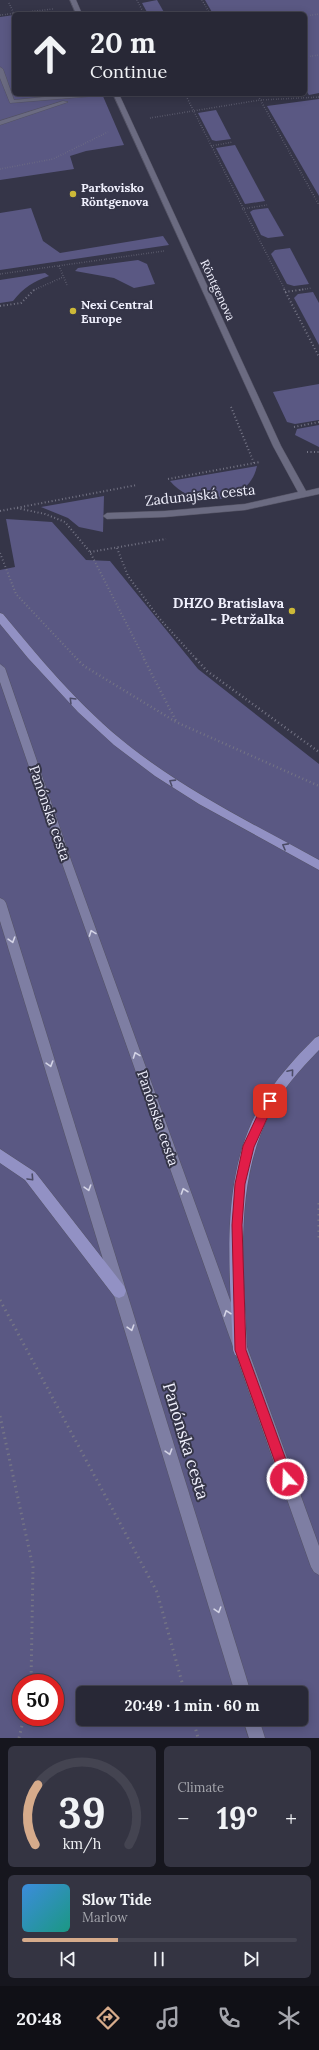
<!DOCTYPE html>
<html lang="en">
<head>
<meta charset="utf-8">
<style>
  :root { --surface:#282836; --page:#343442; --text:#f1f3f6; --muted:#a5a6ad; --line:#444451; --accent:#d6ab8b }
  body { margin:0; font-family:Lora,serif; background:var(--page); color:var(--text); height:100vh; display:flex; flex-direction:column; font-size:15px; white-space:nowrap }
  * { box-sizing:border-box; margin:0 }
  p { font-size:13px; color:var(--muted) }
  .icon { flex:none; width:22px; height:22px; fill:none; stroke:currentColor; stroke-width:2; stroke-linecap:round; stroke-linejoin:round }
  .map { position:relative; height:1738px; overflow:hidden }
  .details { display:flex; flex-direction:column; gap:8px; padding:8px; background:#16161e; flex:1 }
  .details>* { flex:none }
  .hud { position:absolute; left:12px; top:12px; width:295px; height:84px; border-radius:6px; box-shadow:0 2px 10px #0003,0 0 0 1px var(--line); background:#282836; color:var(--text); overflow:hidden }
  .speed { position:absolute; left:12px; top:1674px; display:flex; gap:8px; font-size:20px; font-weight:700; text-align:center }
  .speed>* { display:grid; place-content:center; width:52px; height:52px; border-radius:50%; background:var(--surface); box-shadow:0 2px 10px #0003,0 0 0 1px var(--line); line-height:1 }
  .speed .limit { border:6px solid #d22; background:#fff; color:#111 }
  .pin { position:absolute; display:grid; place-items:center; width:34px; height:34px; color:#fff; margin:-17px; border-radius:8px; box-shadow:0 2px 6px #0006 }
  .me { position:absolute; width:44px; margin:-22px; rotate:340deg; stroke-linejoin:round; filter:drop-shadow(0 0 3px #0008) }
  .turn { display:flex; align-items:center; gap:14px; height:84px; padding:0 12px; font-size:18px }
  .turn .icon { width:52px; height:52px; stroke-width:2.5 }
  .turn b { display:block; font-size:28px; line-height:34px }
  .big { font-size:30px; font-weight:700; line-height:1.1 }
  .details .widget { flex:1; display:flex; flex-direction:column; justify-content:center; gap:6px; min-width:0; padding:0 14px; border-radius:6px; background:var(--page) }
  .details .dial { align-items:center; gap:0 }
  .dial svg { height:104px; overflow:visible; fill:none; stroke:var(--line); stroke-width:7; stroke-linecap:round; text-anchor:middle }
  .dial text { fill:var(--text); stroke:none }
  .song { display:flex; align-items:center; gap:12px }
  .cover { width:48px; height:48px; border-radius:6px; background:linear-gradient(135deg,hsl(210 70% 55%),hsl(170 70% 35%)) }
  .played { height:4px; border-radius:2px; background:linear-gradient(90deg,var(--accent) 35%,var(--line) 35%) }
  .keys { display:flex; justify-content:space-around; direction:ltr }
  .heat { display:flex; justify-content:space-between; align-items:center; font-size:22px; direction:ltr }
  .details .tiles { flex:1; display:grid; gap:8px; grid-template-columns:1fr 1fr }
  .widget:last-child { grid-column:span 2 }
  .trip { position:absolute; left:76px; top:1686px; width:232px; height:40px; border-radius:6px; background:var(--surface); box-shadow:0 2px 10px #0003,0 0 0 1px var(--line); font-weight:700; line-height:40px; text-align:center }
  .menu { display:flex; height:64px; justify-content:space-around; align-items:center; background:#101016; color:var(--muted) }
  .menu .icon { width:28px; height:28px }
  .menu .on { color:var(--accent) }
  .menu b { font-size:18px; color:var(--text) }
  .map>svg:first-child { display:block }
</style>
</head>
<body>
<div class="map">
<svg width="319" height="1738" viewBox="0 0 319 1738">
  <rect width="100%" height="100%" fill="#353548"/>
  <g fill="#5a5883" fill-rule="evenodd">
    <polygon points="157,0 165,14 148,14 142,3"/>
    <polygon points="205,0 319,0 319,93 309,95 305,89 305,14 213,14"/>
    <polygon points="14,15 14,94 102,94 124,145 86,151 70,156 74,169 0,180 0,17"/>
    <polygon points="319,99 319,196 267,106"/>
    <polygon points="216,110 231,139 216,141 212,140 198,113"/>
    <polygon points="235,145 265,201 245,204 216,148"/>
    <polygon points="31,208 43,241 60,253 163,236 169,245 0,270 0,213"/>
    <polygon points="268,208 284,236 268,238 261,235 250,212 253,210"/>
    <polygon points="290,248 309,284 294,286 287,284 271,254 275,250"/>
    <polygon points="138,260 147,264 155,284 134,288 114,278 75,271 78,268"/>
    <path d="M45,273L49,276C34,281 23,288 13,301L0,303V280Z"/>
    <polygon points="313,292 319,303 319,345 294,298 298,294"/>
    <polygon points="319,384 319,420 295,424 287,422 273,392"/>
    <polygon points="319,425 319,447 295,435 297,429"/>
    <path d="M257,466C249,505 193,510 170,481Z"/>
    <polygon points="104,496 103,532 79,527 68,518 41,507"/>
    <path d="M6,519L52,522L86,560L110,561L198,669L319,764V1738H0V570L15,567ZM21,1683H55V1717H21ZM83,1693H301V1719H83Z"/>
  </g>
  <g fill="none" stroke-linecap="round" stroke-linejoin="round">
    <defs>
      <g id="service">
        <polygon points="0,67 3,69 14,100 74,94 97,94 94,96 10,103 0,78"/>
        <polygon points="63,101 68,102 0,125 0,121"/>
      </g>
      <g id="minor">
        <polygon points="70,0 76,0 82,14 76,14"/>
        <polygon points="113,94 119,94 281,446 306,491 319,488 319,494 245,510 165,517 107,519 103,516 107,513 165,511 245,504 298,492 273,446"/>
      </g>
      <g id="secondary">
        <polygon points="0,664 5,668 72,863 319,1546 319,1575 314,1572 311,1567 62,863 0,682"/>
        <polygon points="0,898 4,900 6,903 251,1693 235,1693 0,921"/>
        <polygon points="243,1719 259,1719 265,1738 249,1738"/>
      </g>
      <g id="primary">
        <path d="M0,613L3,614C45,665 88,716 141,755C196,796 259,827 319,860V870L199,804L155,776L114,745L78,712L28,658L0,624Z"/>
        <path d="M319,1036V1050C300,1070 281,1090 269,1115C233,1187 244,1273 247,1350L245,1355L240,1357L235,1355L233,1350C230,1270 219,1179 260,1106C275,1080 294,1059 315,1038Z"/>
        <polygon points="0,1149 35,1172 124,1286 126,1291 124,1296 119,1298 114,1296 25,1180 0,1163"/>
      </g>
    </defs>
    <use href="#service" stroke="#545364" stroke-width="1"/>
    <use href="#minor" stroke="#545364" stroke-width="1"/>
    <use href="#secondary" stroke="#545364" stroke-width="1"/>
    <use href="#primary" stroke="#545364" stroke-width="1"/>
    <g stroke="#747485" stroke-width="1.5" stroke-dasharray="0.5 2" stroke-linecap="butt">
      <polyline points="137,0 144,14"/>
      <polyline points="202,0 210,14"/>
      <polyline points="9,3 14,14"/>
      <polyline points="0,15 53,9"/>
      <polyline points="305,16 319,14"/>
      <polyline points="305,57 319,55"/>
      <polyline points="185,94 285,290"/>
      <polyline points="257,94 319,205"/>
      <polyline points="150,118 260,100 319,97"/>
      <polyline points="211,146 233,142"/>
      <polyline points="0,169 53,159 108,132"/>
      <polyline points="242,209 267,205"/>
      <polyline points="59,266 67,285"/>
      <polyline points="0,274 164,251"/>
      <polyline points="34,290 63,277"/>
      <polyline points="300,290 311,288"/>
    </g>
    <g stroke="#747485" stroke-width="2" stroke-dasharray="1 2.5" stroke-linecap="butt">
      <polyline points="284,289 319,357"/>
      <polyline points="285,292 306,289"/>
      <polyline points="0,306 21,303 35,289"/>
      <polyline points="231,407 254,463"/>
      <polyline points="294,427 319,422"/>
      <polyline points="307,452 319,452"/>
      <polyline points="168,479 260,462"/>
      <polyline points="17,508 45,514 65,522 90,552 145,660"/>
      <polyline points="0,511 137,485"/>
      <polyline points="117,548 128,576 159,618 197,660"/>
      <polyline points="90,552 166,539"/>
      <polyline points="0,553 16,594 78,660"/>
    </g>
    <g stroke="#747485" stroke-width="2.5" stroke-dasharray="1 3" stroke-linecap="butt">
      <polyline points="77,659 84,666 176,722 319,786"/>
      <polyline points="144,659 176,721"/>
      <polyline points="196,659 207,671 319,752"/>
    </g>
    <g stroke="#747485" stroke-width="3" stroke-dasharray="1.5 4" stroke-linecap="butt">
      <polyline points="319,1203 319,1241"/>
      <polyline points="0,1300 157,1592 185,1693"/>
      <polyline points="0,1416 33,1567 31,1683"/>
      <polyline points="193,1719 198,1738"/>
      <polyline points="19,1738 24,1717"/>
    </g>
    <use href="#service" fill="#6b6b81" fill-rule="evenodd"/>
    <use href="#minor" fill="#6b6b81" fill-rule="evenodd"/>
    <use href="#secondary" fill="#7e7ea3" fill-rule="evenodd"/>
    <use href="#primary" fill="#9291c4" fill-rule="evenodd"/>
  </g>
  <defs><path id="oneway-chevron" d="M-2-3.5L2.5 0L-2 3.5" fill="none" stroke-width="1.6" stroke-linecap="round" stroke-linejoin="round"/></defs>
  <g stroke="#4c4c67">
    <use href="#oneway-chevron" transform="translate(72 700) rotate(-135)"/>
    <use href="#oneway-chevron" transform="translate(172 782) rotate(-148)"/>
    <use href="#oneway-chevron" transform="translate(285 846) rotate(-151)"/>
    <use href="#oneway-chevron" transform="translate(291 1072) rotate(-50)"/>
    <use href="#oneway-chevron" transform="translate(31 1178) rotate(47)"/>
  </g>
  <g stroke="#d4d4e6">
    <use href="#oneway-chevron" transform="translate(92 933) rotate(-110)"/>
    <use href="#oneway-chevron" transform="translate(12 940) rotate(73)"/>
    <use href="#oneway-chevron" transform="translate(136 1055) rotate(-110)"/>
    <use href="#oneway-chevron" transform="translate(50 1064) rotate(73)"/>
    <use href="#oneway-chevron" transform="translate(88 1188) rotate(73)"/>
    <use href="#oneway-chevron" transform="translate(184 1191) rotate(-109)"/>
    <use href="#oneway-chevron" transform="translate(227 1313) rotate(-109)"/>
    <use href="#oneway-chevron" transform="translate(131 1328) rotate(73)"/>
    <use href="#oneway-chevron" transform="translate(169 1452) rotate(73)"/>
    <use href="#oneway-chevron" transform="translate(218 1610) rotate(73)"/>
  </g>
  <polygon fill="#e11d48" stroke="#92132f" points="270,1096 273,1097 275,1101 254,1147 245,1184 242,1225 246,1350 293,1479 292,1483 287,1485 283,1483 281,1479 235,1350 232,1225 235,1184 243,1146 266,1097"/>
  <g fill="#cdb938" stroke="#353548" stroke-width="1.5">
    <circle cx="73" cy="194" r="4"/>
    <circle cx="73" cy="311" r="4"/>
    <circle cx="292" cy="611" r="4"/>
  </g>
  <g text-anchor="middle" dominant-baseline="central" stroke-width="4" stroke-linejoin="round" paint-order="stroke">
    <g font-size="12" font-weight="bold" fill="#f0f0fd" stroke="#353548" text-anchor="start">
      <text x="81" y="187">Parkovisko<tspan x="81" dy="14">Röntgenova</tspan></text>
      <text x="81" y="304">Nexi Central<tspan x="81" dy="14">Europe</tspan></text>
    </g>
    <g font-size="12" fill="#f0f0fd" stroke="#353548">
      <text transform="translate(218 290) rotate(65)">Röntgenova</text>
    </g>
    <g font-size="14" fill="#f0f0fd" stroke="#353548">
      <text transform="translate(200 495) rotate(-6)">Zadunajská cesta</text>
      <text transform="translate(50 813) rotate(71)">Panónska cesta</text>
      <text transform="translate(158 1118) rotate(71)">Panónska cesta</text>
    </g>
    <g font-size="14" font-weight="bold" fill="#f0f0fd" stroke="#353548" text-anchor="end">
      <text x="284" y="603">DHZO Bratislava<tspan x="284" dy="16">- Petržalka</tspan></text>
    </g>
    <g font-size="17" fill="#f0f0fd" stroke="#353548">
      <text transform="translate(186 1441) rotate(73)">Panónska cesta</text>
    </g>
  </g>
</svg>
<div class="speed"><div class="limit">50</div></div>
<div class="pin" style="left:270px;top:1101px;background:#d93025"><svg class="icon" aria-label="arrive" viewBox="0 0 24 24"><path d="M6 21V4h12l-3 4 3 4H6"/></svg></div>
<svg class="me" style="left:287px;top:1479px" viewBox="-20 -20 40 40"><circle r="17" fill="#e11d48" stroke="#fff" stroke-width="3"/><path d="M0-11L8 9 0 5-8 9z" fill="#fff"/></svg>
<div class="trip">20:49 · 1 min · 60 m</div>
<div class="hud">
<div class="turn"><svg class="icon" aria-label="ahead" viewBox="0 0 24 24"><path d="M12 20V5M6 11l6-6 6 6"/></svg><div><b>20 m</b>Continue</div></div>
</div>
</div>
<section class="details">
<div class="tiles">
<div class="widget dial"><svg viewBox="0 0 100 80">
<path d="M14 69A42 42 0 1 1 86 69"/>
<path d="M14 69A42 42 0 0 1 16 23" stroke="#d6ab8b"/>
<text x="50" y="56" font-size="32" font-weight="700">39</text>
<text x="50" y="72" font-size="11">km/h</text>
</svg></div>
<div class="widget"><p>Climate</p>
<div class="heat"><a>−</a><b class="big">19°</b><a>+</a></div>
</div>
<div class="widget">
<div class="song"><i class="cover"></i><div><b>Slow Tide</b><p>Marlow</p></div></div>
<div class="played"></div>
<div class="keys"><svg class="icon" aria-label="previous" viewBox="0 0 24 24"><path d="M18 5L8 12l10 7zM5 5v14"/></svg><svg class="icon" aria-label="pause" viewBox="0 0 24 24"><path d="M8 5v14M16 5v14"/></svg><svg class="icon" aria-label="next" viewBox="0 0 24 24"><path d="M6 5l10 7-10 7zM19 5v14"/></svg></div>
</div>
</div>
</section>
<nav class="menu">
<b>20:48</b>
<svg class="icon on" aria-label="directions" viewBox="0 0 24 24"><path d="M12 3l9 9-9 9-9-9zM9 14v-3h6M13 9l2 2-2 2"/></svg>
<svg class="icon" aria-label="music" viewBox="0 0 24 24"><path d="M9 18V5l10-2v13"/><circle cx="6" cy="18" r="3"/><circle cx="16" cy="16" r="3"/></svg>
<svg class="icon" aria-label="phone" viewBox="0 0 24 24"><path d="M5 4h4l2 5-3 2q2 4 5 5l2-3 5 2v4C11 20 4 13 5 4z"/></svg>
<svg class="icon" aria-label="climate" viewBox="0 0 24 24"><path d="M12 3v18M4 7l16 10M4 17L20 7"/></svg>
</nav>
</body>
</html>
